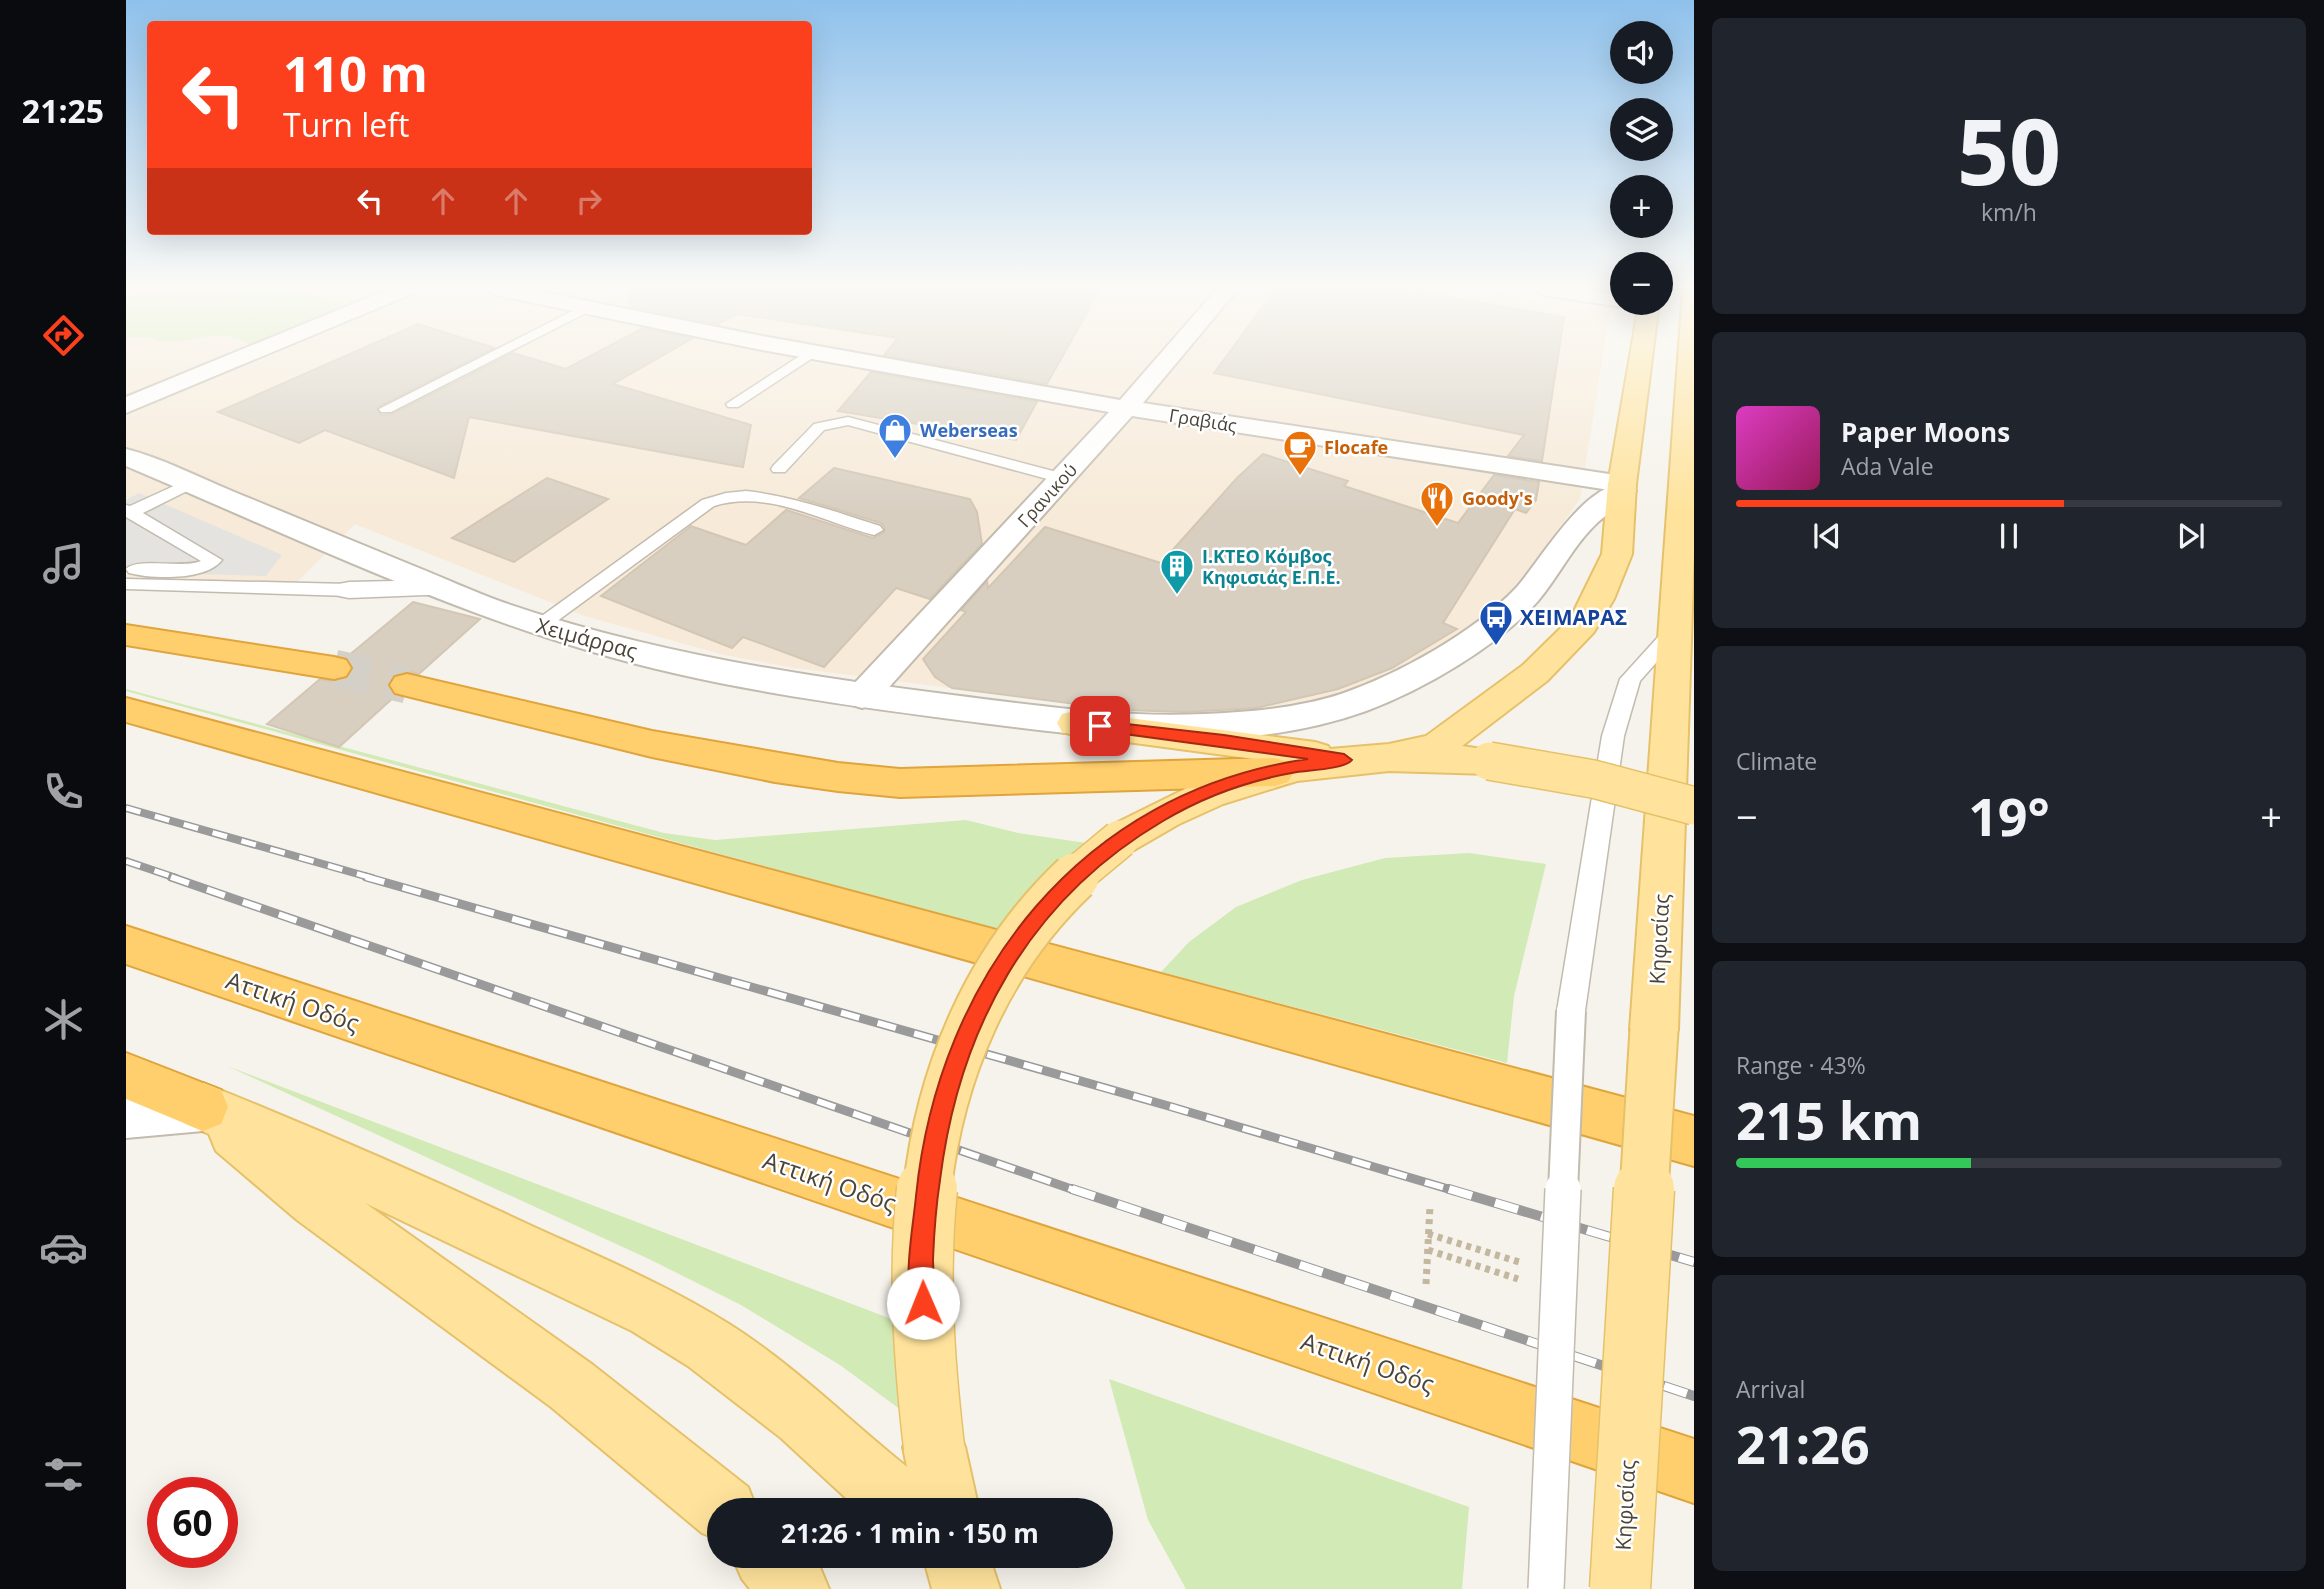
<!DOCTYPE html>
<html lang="en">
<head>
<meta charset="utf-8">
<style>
  :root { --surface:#171b24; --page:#20242c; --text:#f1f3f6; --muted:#9ea1a6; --line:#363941; --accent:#fc3f1d }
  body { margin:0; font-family:"Open Sans",sans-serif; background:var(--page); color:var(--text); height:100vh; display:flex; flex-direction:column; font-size:26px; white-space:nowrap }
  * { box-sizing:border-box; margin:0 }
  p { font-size:23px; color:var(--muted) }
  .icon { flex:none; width:38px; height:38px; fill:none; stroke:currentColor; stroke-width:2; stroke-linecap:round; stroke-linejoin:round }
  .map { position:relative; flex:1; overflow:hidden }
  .panel { display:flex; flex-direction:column; gap:18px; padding:18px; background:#0d0f14; width:630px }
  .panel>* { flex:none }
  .top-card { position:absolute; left:21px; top:21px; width:665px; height:214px; border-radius:7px; box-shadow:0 7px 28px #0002; background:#fc3f1d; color:#fff; overflow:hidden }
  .fabs { position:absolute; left:1484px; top:21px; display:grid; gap:14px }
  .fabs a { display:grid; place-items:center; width:63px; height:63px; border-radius:50%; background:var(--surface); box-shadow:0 7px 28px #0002; font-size:35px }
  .speed { position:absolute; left:21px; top:1477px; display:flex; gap:14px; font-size:35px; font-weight:700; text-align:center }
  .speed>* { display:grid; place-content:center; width:91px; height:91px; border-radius:50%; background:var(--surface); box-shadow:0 7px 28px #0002; line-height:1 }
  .speed .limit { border:10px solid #d22; background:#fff; color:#111 }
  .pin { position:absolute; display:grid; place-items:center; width:60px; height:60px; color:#fff; margin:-30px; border-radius:14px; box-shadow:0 4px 10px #0006 }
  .me { position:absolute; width:77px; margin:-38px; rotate:359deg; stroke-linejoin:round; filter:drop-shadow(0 0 5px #0008) }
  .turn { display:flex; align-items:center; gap:24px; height:147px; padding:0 21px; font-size:32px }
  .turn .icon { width:91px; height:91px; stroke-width:2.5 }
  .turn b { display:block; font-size:49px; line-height:60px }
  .lanes { display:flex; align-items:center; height:66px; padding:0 21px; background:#0003; justify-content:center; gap:35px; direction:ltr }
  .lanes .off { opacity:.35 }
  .big { font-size:52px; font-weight:700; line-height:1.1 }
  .panel .tile { flex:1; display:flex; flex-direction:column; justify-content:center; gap:10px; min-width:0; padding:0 24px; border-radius:10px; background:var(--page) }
  .panel .dial { align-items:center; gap:0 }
  .dial b { font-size:91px; line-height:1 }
  .song { display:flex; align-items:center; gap:21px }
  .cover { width:84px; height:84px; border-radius:10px; background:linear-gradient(135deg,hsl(310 70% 55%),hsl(330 70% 35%)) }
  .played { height:7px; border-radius:4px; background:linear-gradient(90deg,var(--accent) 60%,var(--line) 60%) }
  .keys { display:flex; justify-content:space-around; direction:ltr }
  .heat { display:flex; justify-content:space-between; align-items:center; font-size:38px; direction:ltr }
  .charge { height:10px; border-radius:5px; background:linear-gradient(90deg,#34c759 43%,var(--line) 0) }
  .trip { position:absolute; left:581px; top:1498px; width:406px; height:70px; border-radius:35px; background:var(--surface); box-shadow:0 7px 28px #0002; font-weight:700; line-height:70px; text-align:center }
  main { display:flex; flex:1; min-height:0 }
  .tabs { display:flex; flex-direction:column; width:126px; justify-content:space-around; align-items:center; background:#090b0e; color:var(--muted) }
  .tabs .icon { width:49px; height:49px }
  .tabs .selected { color:var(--accent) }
  .tabs b { font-size:32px; color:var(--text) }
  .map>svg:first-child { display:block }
</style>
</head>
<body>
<main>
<nav class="tabs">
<b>21:25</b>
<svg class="icon selected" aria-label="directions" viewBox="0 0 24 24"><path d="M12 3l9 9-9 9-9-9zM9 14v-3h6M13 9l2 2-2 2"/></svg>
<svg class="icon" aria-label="music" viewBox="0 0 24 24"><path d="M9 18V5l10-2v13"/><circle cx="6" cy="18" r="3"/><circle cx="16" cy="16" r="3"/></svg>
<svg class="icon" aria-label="phone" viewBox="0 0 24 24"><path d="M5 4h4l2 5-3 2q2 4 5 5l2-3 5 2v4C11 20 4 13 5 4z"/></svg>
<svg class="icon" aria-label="climate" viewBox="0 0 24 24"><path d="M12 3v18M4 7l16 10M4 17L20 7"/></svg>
<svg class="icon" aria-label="car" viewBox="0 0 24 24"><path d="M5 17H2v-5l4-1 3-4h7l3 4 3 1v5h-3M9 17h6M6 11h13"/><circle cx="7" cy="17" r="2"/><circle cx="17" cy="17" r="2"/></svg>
<svg class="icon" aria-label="filters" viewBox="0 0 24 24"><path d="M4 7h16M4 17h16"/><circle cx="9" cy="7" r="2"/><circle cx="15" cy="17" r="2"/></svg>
</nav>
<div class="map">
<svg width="1568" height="1589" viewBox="0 0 1568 1589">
  <rect width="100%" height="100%" fill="#f6f3ec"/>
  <polygon fill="#f7ead8" points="0,289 1355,289 1484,312 1454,499 1414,556 1372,605 1330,638 1273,672 1217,694 1108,713 996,710 669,668 598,655 459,616 229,524 171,582 0,578"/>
  <g fill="#d2eab5">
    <path d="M53,289H89L94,293C141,285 172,291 217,302L215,310L123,344C90,326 71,342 38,342C31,342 28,338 22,337C15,336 7,338 0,338V297Z"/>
    <polygon points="0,689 538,833 589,840 840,820 892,833 967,844 886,934 0,691"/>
    <polygon points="1343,853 1420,864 1388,996 1381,1063 1035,972 1063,942 1110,907 1176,880 1259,858"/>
    <polygon points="101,1066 789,1328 798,1427 714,1365 615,1305 523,1259"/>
    <polygon points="983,1379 1343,1507 1336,1589 1060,1589 1022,1520"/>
  </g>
  <polygon fill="#e5e3e0" points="13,493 156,555 140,576 0,572 0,500"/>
  <g fill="#d8cfc1" stroke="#d3c7b4" stroke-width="2">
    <polygon points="505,289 974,289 921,384 758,355 772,338 611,314 592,324 503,306"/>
    <polygon points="1150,289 1275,289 1438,317 1416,461 1382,456 1398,435 1088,373"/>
    <polygon points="292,324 368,348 252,407 251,410 255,415 266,414 387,353 440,369 517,328 567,338 487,384 625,425 617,467 343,417 328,478 199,430 173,443 92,412"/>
    <polygon points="745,372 911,402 890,440 712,411"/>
    <polygon points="1137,454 1222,481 1218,486 1332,523 1368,475 1413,482 1410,500 1400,513 1389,509 1317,623 1331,629 1266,668 1212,689 1130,708 1059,712 996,710 826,688 809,677 797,659 840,612 835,610 861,581 862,588 919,527 1035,563 1111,478"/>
    <polygon points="708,468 844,499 851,512 856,544 804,599 770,588 698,667 617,637 606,648 475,596 565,526 620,545 660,510 747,538 758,532 759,528 755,523 673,498"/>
    <polygon points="421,478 482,499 388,562 326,538"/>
    <polygon points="287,602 354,619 293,674 280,671 267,676 262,686 269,696 213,747 141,724 194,679 209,682 222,677 227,667 221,657"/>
  </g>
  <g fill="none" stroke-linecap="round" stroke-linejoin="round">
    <polyline stroke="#d4d0c8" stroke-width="37" stroke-dasharray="37 18" stroke-linecap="butt" points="208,668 281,685"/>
    <defs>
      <g id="service">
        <polygon points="460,304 466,308 464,311 265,412 255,412 253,409"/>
        <polygon points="686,348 691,349 691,355 612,407 602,407 600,404"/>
        <polygon points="722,417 942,475 944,478 936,483 722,425 698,430 659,472 647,472 645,469 647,466 688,424"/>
        <path d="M63,479L69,481L71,484L69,487L17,513L96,560C80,581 26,579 3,573L0,569C12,557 56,569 75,561L0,517V505L4,506Z"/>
        <path d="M620,491C666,496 710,512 754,526L757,530L748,535C696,522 643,489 588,506L419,630H405L402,626L576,500L600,493Z"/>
        <polygon points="0,579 223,584 232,590 223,596 0,589"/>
        <polygon points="1549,624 1556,626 1559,630 1514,681 1498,736 1459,1011 1455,1020 1445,1023 1435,1020 1431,1011 1476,736 1494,679 1542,626"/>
      </g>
      <polygon id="pedestrian" points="315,580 325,582 329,588 325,594 223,598 213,596 209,590 213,584 223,582"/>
      <g id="minor">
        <polygon points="263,289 291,289 288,293 0,413 0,397"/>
        <polygon points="360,289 401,289 631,335 994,400 1091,289 1112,289 1017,403 1496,476 1506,478 1510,484 1506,490 1496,492 1006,416 748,704 736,708 724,704 719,696 724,688 983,412 631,349 370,295"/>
      </g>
      <g id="tertiary">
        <polygon points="1407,289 1458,289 1496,295 1496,303 1505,303 1496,307 1417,295"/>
        <path d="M0,449C36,458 72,477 106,491C167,516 227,541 288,566C318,578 348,592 379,603C525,653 680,677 834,696C915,706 997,718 1078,714C1124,712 1172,708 1215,694C1273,674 1347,633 1389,589C1415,561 1462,474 1506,485L1510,491C1500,504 1484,511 1472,522C1448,544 1433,576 1412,601C1371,647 1297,690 1240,711C1120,754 987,740 864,724C732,707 596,690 467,652C307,605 154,531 0,466Z"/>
        <polygon points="77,1083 95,1090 102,1107 95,1124 77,1131 0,1138 0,1090"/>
      </g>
      <g id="primary">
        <polygon points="1557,289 1568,289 1568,551 1552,1030 1545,1045 1528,1051 1511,1045 1504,1030"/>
        <polygon points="1513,303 1533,303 1510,484 1506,554 1488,599 1468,632 1421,681 1336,746 1376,752 1382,761 1376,770 1363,774 1263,771 1171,781 1097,804 1053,824 1008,850 994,855 980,850 974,839 980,828 1069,784 1143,761 949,735 936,732 931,723 936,714 949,711 1189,742 1202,746 1204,749 1263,744 1300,736 1397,665 1444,619 1476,554 1482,484"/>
        <path d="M77,1083C189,1128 299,1176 408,1227C474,1257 541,1285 603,1324C668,1365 721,1419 781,1467L777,1447L786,1425L808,1416L830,1425L839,1447L853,1510H733L655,1438L562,1366L506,1331L239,1203L467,1365L622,1487L631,1510H593V1540L576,1533L425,1407L171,1220L90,1151L83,1134L59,1124L52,1107L59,1090Z"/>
        <polygon points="606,1556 684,1556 693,1565 703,1589 624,1589 616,1579"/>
        <polygon points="797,1556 863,1556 874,1589 806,1589"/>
      </g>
      <g id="motorway">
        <polygon points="0,625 208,657 220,660 225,668 220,676 208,679 0,645"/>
        <polygon points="281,674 526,731 712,763 774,769 1149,758 1162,762 1168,772 1162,782 1149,786 774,797 712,791 649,782 526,757 269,693 264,685 269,677"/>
        <polygon points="0,698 1568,1116 1568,1166 0,722"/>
        <polygon points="0,926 1568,1439 1568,1503 0,964"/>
        <polygon points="0,1053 95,1090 102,1107 95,1124 77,1131 0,1099"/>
      </g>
    </defs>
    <use href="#service" stroke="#c2bbae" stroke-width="3"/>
    <use href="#pedestrian" stroke="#c2bbae" stroke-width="3"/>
    <use href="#minor" stroke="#c2bbae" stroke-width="4"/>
    <use href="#tertiary" stroke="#c2bbae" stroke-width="4"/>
    <use href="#primary" stroke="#e6c16a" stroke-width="4"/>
    <use href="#motorway" stroke="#e0a43c" stroke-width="4"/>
    <g stroke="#c4b79f" stroke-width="7" stroke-dasharray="5 5" stroke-linecap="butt">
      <polyline points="1302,1234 1393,1262"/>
      <polyline points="1302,1250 1392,1279"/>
      <polyline points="1300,1284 1304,1206"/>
    </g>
    <use href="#service" fill="#fff" fill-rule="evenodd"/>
    <use href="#pedestrian" fill="#fff" fill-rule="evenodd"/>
    <use href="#minor" fill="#fff" fill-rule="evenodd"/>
    <use href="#tertiary" fill="#fff" fill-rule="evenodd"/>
    <use href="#primary" fill="#ffe39c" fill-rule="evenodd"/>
    <use href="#motorway" fill="#ffcf6e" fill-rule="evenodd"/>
    <defs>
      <g id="rail-far2">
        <polyline points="0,808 246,878"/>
        <polyline points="0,861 50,878"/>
      </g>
      <g id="rail-far1">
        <polyline points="45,877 951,1191"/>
        <polyline points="240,877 1046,1107 1329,1191"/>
      </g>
      <g id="rail">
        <polyline points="946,1189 1568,1396"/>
        <polyline points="1323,1189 1568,1262"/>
      </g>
    </defs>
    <use href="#rail-far2" stroke="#9a9a9a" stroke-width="8"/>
    <use href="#rail-far1" stroke="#9a9a9a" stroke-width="9"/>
    <use href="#rail" stroke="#9a9a9a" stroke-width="10"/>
    <use href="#rail-far2" stroke="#fff" stroke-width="5" stroke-dasharray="15" stroke-linecap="butt"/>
    <use href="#rail-far1" stroke="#fff" stroke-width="6" stroke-dasharray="19" stroke-linecap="butt"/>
    <use href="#rail" stroke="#fff" stroke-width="8" stroke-dasharray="24" stroke-linecap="butt"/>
    <defs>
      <polyline id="service-bridge-far1" points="1437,1191 1445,1011"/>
      <polyline id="service-bridge" points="1420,1589 1437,1189"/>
      <g id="primary-bridge-far2">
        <polyline points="1363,761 1467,779 1568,806"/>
        <polyline points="947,878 994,839"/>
      </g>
      <g id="primary-bridge-far1">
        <path d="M801,1191C814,1072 862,959 949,877"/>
        <polyline points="1518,1191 1528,1030"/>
      </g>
      <g id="primary-bridge">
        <path d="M801,1189C792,1276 798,1361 808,1447"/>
        <polyline points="1494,1589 1518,1189"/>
      </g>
    </defs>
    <use href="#service-bridge-far1" stroke="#c2bbae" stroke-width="32" stroke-linecap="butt"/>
    <use href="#service-bridge" stroke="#c2bbae" stroke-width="38" stroke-linecap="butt"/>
    <use href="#primary-bridge-far2" stroke="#e6c16a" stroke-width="40" stroke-linecap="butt"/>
    <use href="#primary-bridge-far1" stroke="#e6c16a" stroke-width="51" stroke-linecap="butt"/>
    <use href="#primary-bridge" stroke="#e6c16a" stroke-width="63" stroke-linecap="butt"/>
    <use href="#service-bridge-far1" stroke="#fff" stroke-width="28"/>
    <use href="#service-bridge" stroke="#fff" stroke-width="35"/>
    <use href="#primary-bridge-far2" stroke="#ffe39c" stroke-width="37"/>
    <use href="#primary-bridge-far1" stroke="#ffe39c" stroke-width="47"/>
    <use href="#primary-bridge" stroke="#ffe39c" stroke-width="60"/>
  </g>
  <linearGradient id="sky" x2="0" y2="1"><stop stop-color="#8fc1ec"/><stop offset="0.56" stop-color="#fbfaf6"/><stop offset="1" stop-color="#fbfaf6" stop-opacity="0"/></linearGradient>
  <rect width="1568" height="512" fill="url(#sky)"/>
  <path fill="#fc3f1d" stroke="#a42913" stroke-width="2" d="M974,721L1098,735L1218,754L1226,760C1219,769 1184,770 1171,772C1125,780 1077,797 1037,821C903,900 833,1028 814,1180C810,1206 808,1233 807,1259C807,1277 812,1295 805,1312L797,1315L788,1312C776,1282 787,1228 790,1196C812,976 956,791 1182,759L969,730L966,726L969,723Z"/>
  <defs>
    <symbol id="shop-pin" viewBox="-11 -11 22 30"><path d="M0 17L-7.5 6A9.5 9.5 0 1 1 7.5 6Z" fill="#3f7fe0" stroke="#fff"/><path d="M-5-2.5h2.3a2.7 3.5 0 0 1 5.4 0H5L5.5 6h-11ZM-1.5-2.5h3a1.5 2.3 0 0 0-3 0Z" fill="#fff"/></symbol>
    <symbol id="cafe-pin" viewBox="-11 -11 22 30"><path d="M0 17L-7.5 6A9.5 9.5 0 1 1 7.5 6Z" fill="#e8710a" stroke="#fff"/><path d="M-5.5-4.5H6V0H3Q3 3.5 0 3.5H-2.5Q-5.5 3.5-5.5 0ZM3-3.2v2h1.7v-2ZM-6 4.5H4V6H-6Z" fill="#fff"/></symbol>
    <symbol id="restaurant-pin" viewBox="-11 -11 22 30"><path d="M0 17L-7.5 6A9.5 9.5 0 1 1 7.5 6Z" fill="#e8710a" stroke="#fff"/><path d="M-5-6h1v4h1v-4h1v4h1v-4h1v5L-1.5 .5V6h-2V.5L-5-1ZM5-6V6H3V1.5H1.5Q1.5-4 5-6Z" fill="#fff"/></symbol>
    <symbol id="building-pin" viewBox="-11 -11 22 30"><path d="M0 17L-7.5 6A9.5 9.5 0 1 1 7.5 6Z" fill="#0f9aa8" stroke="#fff"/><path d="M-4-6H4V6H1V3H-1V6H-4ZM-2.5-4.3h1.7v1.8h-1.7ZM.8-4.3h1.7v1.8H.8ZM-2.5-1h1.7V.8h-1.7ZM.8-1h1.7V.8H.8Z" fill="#fff"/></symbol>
    <symbol id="bus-pin" viewBox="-11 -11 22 30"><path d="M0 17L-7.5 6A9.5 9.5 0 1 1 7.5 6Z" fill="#1a4fb4" stroke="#fff"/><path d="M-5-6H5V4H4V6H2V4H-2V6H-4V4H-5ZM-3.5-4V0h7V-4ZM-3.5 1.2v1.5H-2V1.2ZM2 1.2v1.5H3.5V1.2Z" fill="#fff"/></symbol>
  </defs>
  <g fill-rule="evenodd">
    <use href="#shop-pin" x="750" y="411" width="38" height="52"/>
    <use href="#cafe-pin" x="1155" y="428" width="38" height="52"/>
    <use href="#restaurant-pin" x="1292" y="479" width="38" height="52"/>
    <use href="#building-pin" x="1032" y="547" width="38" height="52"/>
    <use href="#bus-pin" x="1351" y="598" width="38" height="52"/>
  </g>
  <g text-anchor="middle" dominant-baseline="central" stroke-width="5" stroke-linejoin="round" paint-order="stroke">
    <g font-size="18" fill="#4b4439" stroke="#fff">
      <text transform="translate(1077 420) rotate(9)">Γραβιάς</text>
      <text transform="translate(921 495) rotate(-48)">Γρανικού</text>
    </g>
    <g font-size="18" font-weight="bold" fill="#366cbe" stroke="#fff" text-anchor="start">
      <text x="794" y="430">Weberseas</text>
    </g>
    <g font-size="18" font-weight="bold" fill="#c56008" stroke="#fff" text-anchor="start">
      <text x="1198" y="447">Flocafe</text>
      <text x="1336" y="498">Goody's</text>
    </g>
    <g font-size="18" font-weight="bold" fill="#0d838f" stroke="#fff" text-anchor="start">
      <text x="1076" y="556">Ι.ΚΤΕΟ Κόμβος<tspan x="1076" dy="21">Κηφισιάς Ε.Π.Ε.</tspan></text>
    </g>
    <g font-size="21" font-weight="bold" fill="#164399" stroke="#fff" text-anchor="start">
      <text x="1394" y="617">ΧΕΙΜΑΡΑΣ</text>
    </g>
    <g font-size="21" fill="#4b4439" stroke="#fff">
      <text transform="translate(461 638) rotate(15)">Χειμάρρας</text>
      <text transform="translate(1533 939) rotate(-87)">Κηφισίας</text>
      <text transform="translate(1499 1505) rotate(-87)">Κηφισίας</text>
    </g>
    <g font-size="24" fill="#4b4439" stroke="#fff">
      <text transform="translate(167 1001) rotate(19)">Αττική Οδός</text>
      <text transform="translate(704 1181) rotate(19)">Αττική Οδός</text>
      <text transform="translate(1242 1362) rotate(19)">Αττική Οδός</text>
    </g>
  </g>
</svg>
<div class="fabs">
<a><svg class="icon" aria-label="sound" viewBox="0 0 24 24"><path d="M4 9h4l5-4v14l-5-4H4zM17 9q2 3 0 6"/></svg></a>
<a><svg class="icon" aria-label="layers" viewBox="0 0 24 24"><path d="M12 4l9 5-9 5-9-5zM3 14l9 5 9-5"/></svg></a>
<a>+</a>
<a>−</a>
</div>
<div class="speed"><div class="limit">60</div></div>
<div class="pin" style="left:974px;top:726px;background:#d93025"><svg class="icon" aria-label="arrive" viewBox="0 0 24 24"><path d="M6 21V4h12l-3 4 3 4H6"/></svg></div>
<svg class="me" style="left:797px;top:1303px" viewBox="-20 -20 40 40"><circle r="19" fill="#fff"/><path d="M0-13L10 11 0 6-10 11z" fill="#fc3f1d"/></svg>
<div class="trip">21:26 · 1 min · 150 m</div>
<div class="top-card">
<div class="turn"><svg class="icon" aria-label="left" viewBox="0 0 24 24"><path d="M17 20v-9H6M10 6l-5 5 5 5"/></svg><div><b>110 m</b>Turn left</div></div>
<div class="lanes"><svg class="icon" aria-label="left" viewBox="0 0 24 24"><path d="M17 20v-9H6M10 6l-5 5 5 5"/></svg><svg class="icon off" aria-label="ahead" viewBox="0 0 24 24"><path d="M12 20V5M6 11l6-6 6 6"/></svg><svg class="icon off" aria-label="ahead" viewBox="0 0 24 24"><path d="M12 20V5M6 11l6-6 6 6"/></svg><svg class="icon off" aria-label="right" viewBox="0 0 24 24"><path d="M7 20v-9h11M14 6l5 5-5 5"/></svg></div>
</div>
</div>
<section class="panel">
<div class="tile dial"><b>50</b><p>km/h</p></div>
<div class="tile">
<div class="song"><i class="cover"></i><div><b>Paper Moons</b><p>Ada Vale</p></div></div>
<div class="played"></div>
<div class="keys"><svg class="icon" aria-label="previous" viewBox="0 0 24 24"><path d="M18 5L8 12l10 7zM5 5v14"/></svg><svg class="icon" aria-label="pause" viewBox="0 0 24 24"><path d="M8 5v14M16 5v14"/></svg><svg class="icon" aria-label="next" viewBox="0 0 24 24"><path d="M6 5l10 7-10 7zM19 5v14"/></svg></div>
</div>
<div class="tile"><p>Climate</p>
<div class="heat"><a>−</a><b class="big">19°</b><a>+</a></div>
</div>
<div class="tile"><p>Range · 43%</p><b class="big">215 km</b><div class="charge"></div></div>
<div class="tile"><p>Arrival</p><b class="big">21:26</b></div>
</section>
</main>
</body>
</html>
